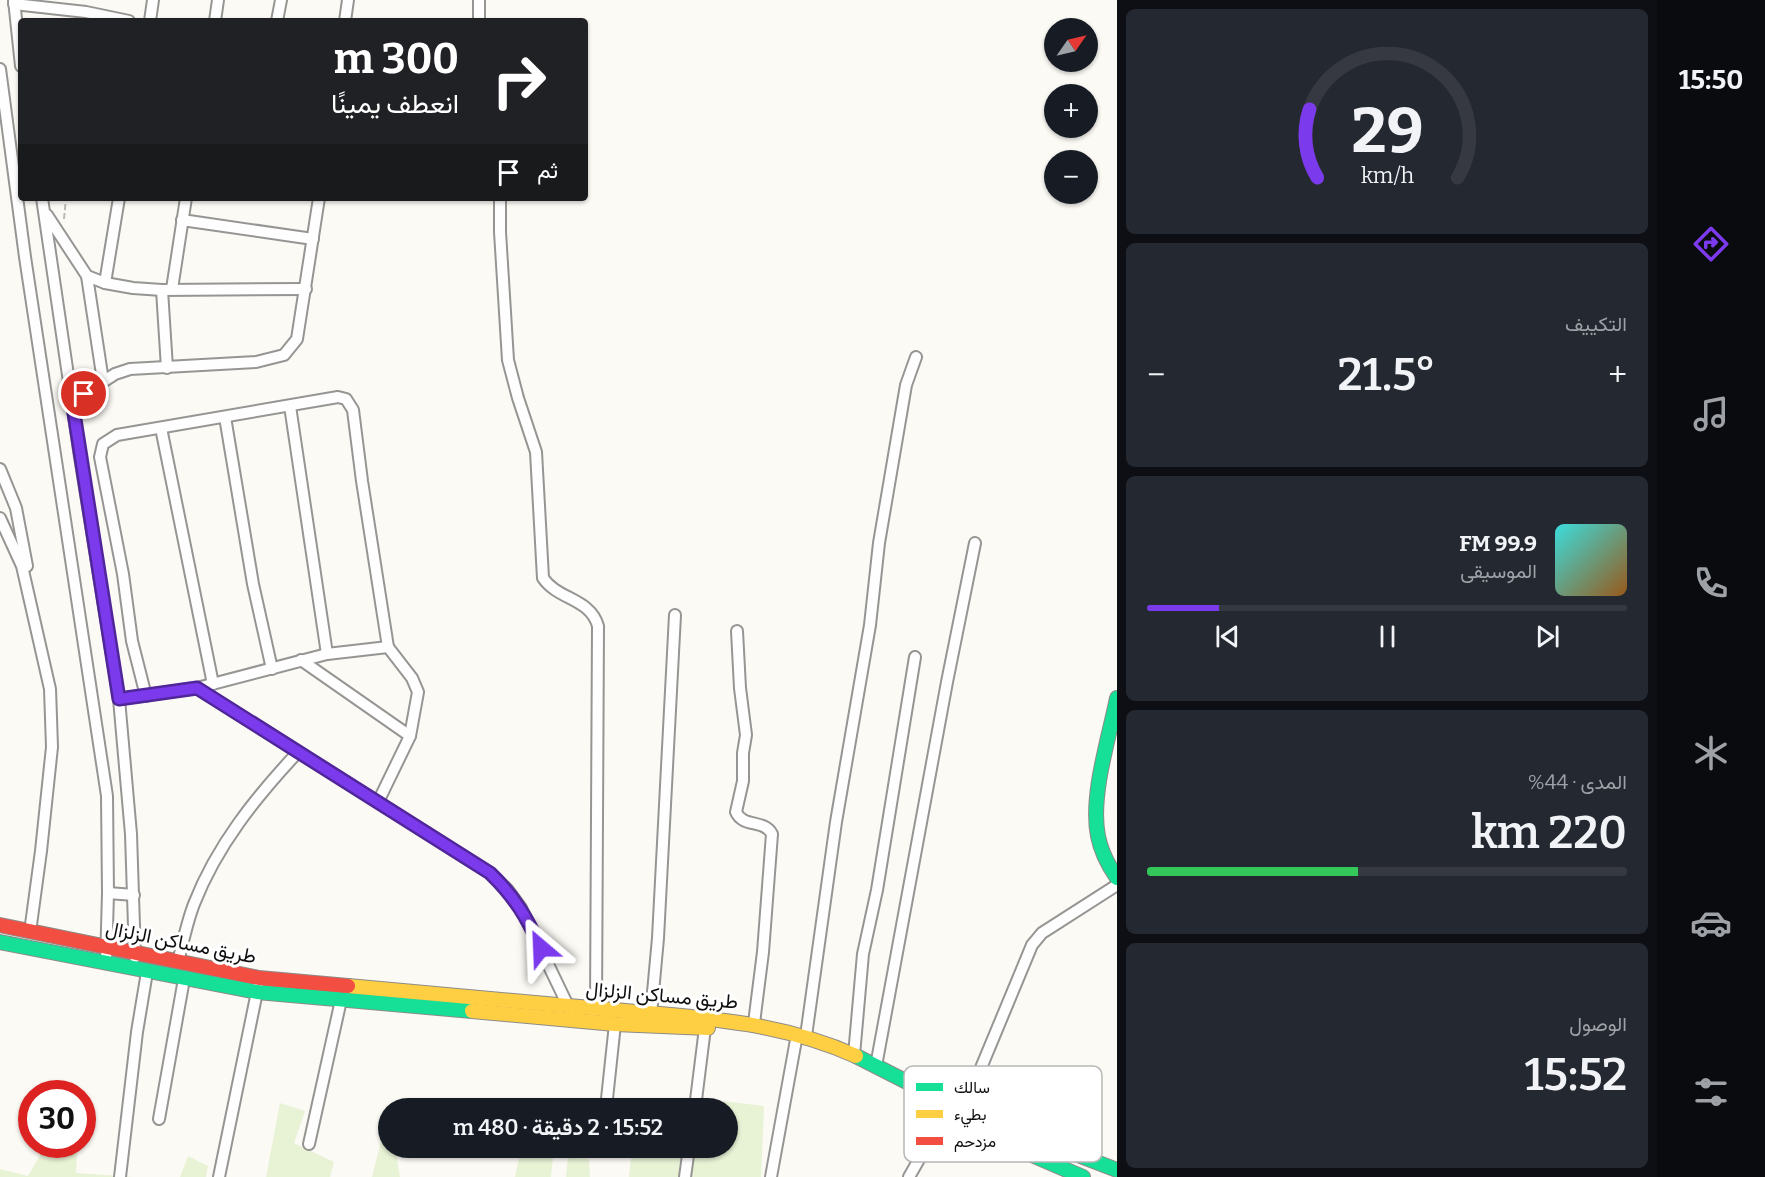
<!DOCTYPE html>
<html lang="ar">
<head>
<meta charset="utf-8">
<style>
  :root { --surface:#171b24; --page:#242831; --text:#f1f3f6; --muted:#9ea1a6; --line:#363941; --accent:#7c3aed }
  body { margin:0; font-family:Bitter,Vazirmatn,serif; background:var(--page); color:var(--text); direction:rtl; height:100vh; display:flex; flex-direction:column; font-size:22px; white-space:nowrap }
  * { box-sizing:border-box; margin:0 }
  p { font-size:20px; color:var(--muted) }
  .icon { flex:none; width:33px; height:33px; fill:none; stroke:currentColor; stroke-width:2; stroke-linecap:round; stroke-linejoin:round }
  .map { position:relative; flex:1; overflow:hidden; direction:ltr }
  .panel { display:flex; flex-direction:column; gap:9px; padding:9px; background:#0d0f14; width:540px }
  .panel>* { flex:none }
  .hud { position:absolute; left:18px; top:18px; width:570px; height:183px; border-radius:6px; box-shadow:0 2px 4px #0004; direction:rtl; background:#202124; color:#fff; overflow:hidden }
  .needle { width:39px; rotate:56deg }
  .buttons { position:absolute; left:1044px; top:18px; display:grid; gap:12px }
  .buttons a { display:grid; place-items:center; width:54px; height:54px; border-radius:50%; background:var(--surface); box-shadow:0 2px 4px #0004; font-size:30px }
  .speed { position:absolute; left:18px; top:1080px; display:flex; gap:12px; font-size:30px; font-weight:700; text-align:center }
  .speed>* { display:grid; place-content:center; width:78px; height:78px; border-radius:50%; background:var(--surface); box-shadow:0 2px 4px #0004; line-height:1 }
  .speed .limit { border:9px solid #d22; background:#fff; color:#111 }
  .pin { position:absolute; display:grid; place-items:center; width:51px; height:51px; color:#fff; margin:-26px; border:3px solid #fff; border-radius:50%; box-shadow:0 2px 6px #0007 }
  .me { position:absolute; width:66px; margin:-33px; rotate:334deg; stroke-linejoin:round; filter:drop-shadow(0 0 4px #0008) }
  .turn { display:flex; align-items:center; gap:21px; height:126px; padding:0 30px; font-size:27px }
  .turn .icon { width:78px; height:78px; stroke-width:2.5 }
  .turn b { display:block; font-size:42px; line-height:51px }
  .then { display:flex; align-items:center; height:57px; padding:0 30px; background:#0003; gap:12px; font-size:22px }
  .big { font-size:45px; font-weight:600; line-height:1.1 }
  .panel .card { flex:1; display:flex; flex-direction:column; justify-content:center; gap:9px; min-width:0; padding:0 21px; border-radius:9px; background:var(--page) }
  .panel .dial { align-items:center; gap:0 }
  .dial svg { height:156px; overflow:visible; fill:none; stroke:var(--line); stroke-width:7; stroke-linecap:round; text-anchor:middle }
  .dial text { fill:var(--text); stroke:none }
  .song { display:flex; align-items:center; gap:18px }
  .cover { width:72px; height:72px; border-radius:9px; background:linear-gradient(135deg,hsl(180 70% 55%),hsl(30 70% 35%)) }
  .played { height:6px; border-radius:3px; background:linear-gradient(90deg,var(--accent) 15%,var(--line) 15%) }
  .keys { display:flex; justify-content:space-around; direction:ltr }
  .heat { display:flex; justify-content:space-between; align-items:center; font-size:33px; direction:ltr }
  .charge { height:9px; border-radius:4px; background:linear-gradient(90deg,#34c759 44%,var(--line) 0) }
  .trip { position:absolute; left:378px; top:1098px; width:360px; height:60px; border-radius:30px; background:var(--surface); box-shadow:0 2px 4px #0004; font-weight:600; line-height:60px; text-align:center; direction:rtl }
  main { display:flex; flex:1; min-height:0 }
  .tabs { display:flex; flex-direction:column; width:108px; justify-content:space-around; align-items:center; background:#090b0e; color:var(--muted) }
  .tabs .icon { width:42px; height:42px }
  .tabs .current { color:var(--accent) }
  .tabs b { font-size:27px; color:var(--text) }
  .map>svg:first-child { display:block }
</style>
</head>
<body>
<main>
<nav class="tabs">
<b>15:50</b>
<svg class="icon current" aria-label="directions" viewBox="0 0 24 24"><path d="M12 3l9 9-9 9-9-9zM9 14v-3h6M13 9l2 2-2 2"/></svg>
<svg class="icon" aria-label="music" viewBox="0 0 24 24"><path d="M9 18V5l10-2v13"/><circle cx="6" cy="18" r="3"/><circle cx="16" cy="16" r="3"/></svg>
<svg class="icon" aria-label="phone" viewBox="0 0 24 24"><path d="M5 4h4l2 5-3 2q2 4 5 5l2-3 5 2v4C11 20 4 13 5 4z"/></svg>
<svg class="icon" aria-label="climate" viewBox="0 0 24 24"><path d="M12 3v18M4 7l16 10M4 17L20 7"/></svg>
<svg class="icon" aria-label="car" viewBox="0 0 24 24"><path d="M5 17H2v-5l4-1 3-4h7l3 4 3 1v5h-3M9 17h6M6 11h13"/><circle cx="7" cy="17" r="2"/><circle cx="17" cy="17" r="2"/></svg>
<svg class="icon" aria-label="filters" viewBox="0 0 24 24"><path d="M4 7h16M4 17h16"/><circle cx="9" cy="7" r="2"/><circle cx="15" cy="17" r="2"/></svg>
</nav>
<section class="panel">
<div class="card dial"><svg viewBox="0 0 100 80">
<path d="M14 69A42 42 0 1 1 86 69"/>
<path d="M14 69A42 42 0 0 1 10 34" stroke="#7c3aed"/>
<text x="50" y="56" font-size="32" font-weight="700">29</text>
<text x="50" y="72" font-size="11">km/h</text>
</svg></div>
<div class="card"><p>التكييف</p>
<div class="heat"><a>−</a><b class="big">21.5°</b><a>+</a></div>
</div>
<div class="card">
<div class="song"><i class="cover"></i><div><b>99.9 FM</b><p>الموسيقى</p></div></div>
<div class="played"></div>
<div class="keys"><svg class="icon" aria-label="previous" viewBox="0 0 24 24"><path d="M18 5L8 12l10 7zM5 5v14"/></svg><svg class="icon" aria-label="pause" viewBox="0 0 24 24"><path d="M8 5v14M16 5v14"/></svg><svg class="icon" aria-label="next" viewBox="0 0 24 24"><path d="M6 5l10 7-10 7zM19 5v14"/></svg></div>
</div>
<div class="card"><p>المدى · 44%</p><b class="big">220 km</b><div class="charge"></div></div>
<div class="card"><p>الوصول</p><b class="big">15:52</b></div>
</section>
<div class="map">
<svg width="1117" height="1177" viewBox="0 0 1117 1177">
  <rect width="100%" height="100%" fill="#fcfaf5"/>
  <g fill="#e8f2d5">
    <polygon points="706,1099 764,1106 761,1177 689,1177 696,1148 728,1148 728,1108 704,1108"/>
    <polygon points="280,1103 305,1111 294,1143 334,1162 330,1177 266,1177"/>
    <polygon points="381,1141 388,1141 388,1148 395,1148 400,1177 372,1177"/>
    <polygon points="45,1147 77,1152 76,1173 134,1177 0,1177 0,1169 28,1176"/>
    <polygon points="521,1148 554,1148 551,1177 515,1177"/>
    <polygon points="632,1148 682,1148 679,1177 629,1177"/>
    <polygon points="188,1156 208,1166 206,1177 180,1177"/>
    <polygon points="568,1157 589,1159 590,1177 566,1177"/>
  </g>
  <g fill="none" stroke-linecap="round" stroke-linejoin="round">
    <defs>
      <g id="street">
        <polyline points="14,0 21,66"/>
        <polyline points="479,0 479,21"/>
        <polyline points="14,4 86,12 129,21"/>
        <polyline points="150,21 153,0"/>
        <polyline points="215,21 218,0"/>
        <polyline points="277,21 281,0"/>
        <polyline points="345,21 348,0"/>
        <polyline points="0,69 25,257 107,796 108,893 106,963"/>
        <polyline points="42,198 80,457 119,699 131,834 135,957"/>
        <path d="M500,198V232L508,360L518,398L536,452L543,578C558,600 590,598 598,626L596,1009"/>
        <polyline points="47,215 87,276 105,283 133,288 162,290 306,289"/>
        <polyline points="182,220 313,239"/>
        <polyline points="87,276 103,381"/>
        <polyline points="105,283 119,198"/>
        <polyline points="172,289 186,198"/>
        <polyline points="162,290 167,368"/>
        <polyline points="290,406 327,654"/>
        <polyline points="74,413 84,394 115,374 130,369 256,362 284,355 297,339 319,198"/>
        <polyline points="225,417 253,584 272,669"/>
        <polyline points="161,428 213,684"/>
        <polyline points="0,469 16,508 27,566"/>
        <polyline points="0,518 22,566 50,689 52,747 41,851 30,932"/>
        <path d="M737,631L740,688L746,735L743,753V781L736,812C743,828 764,819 772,834L763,952L754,1023"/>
        <polyline points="301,660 410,736"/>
        <polyline points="197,688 490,873 507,889 521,908 570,1010"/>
        <polyline points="146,696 132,641 123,574 100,457 103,444 117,435 338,397 346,399 353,410 362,481 388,647 412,678 418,692 410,736 378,802"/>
        <polyline points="119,699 197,688 327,654 388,647"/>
        <polyline points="108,893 134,895"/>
        <path d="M178,962C183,942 187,922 194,904C217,845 256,797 298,752"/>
        <polyline points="651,1014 658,938 675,615"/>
        <polyline points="806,1036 836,822 870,625 879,543 906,385 916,357"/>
        <polyline points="854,1055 863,954 877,890 915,657"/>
        <polyline points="876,1066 947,682 975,543"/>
        <polyline points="606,1108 615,1024"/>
        <polyline points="695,1108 705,1028"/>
        <polyline points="961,1116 1032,945 1042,933 1117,885"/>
        <polyline points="159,1119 184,979"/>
        <polyline points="309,1144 341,1000"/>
        <polyline points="120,1177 137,1032 147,972"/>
        <polyline points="219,1177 258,987"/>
        <polyline points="685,1177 689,1148"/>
        <polyline points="771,1177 796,1040"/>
        <polyline points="909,1177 946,1112"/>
      </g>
      <g id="fast">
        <path d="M1117,698C1109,738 1090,796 1098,836C1101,852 1108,865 1117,878"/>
        <polyline points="0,942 257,992 472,1011"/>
        <polyline points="856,1056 964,1111 1117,1170"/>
        <polyline points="953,1116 1011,1146 1083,1177"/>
      </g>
      <g id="slow">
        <path d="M348,986C432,994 517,1001 602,1009C689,1017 774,1019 856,1056"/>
        <polyline points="472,1011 615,1024 708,1028"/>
      </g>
      <polyline id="jam" points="0,925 259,978 348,986"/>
    </defs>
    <use href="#street" stroke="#969593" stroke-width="14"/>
    <use href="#fast" stroke="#8c8b89" stroke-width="16"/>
    <use href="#slow" stroke="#8c8b89" stroke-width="16"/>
    <use href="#jam" stroke="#8c8b89" stroke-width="16"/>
    <polyline stroke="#b9b9b8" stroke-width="2" stroke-dasharray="6 3" stroke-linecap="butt" points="64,219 66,198"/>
    <use href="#street" stroke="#fffefe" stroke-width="10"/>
    <use href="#fast" stroke="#16e098" stroke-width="14"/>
    <use href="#slow" stroke="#ffcf43" stroke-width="14"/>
    <use href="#jam" stroke="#f24e42" stroke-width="14"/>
  </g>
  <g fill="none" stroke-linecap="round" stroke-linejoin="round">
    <defs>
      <path id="route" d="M84,394L74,413L119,699L197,688L490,873C515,897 527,918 541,948"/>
    </defs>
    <use href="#route" stroke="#51269a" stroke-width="15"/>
    <use href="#route" stroke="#7c3aed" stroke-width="10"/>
  </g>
  <g text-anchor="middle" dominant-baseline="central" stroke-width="6" stroke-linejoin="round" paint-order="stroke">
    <g font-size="20" fill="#0f0f0f" stroke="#fff">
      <text transform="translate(181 942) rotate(11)">طريق مساكن الزلزال</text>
      <text transform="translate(662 995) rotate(5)">طريق مساكن الزلزال</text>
    </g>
  </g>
  <rect x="904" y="1066" width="198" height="96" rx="9" fill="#fff" stroke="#b7b7b7" stroke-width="1.5"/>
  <rect x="916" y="1083" width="27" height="8" fill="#16e098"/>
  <rect x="916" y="1110" width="27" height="8" fill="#ffcf43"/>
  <rect x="916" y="1137" width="27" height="8" fill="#f24e42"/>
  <g font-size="16" fill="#0f0f0f">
    <text x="954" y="1093">سالك</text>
    <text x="954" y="1120">بطيء</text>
    <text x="954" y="1147">مزدحم</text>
  </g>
</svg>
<div class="buttons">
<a><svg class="needle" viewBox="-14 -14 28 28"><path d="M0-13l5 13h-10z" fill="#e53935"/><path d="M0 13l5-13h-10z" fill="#9ea1a6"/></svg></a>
<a>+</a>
<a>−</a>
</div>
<div class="speed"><div class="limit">30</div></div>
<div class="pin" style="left:84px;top:394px;background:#d93025"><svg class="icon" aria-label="arrive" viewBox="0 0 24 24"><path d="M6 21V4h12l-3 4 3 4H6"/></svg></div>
<svg class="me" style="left:541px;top:948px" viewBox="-20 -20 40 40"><path d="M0-17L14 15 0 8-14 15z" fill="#7c3aed" stroke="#fff" stroke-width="4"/></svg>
<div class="trip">15:52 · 2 دقيقة · 480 m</div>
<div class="hud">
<div class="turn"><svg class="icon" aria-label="right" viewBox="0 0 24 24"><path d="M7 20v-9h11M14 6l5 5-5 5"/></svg><div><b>300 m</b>انعطف يمينًا</div></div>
<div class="then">ثم<svg class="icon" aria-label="arrive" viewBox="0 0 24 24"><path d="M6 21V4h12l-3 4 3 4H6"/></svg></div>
</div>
</div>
</main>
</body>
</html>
